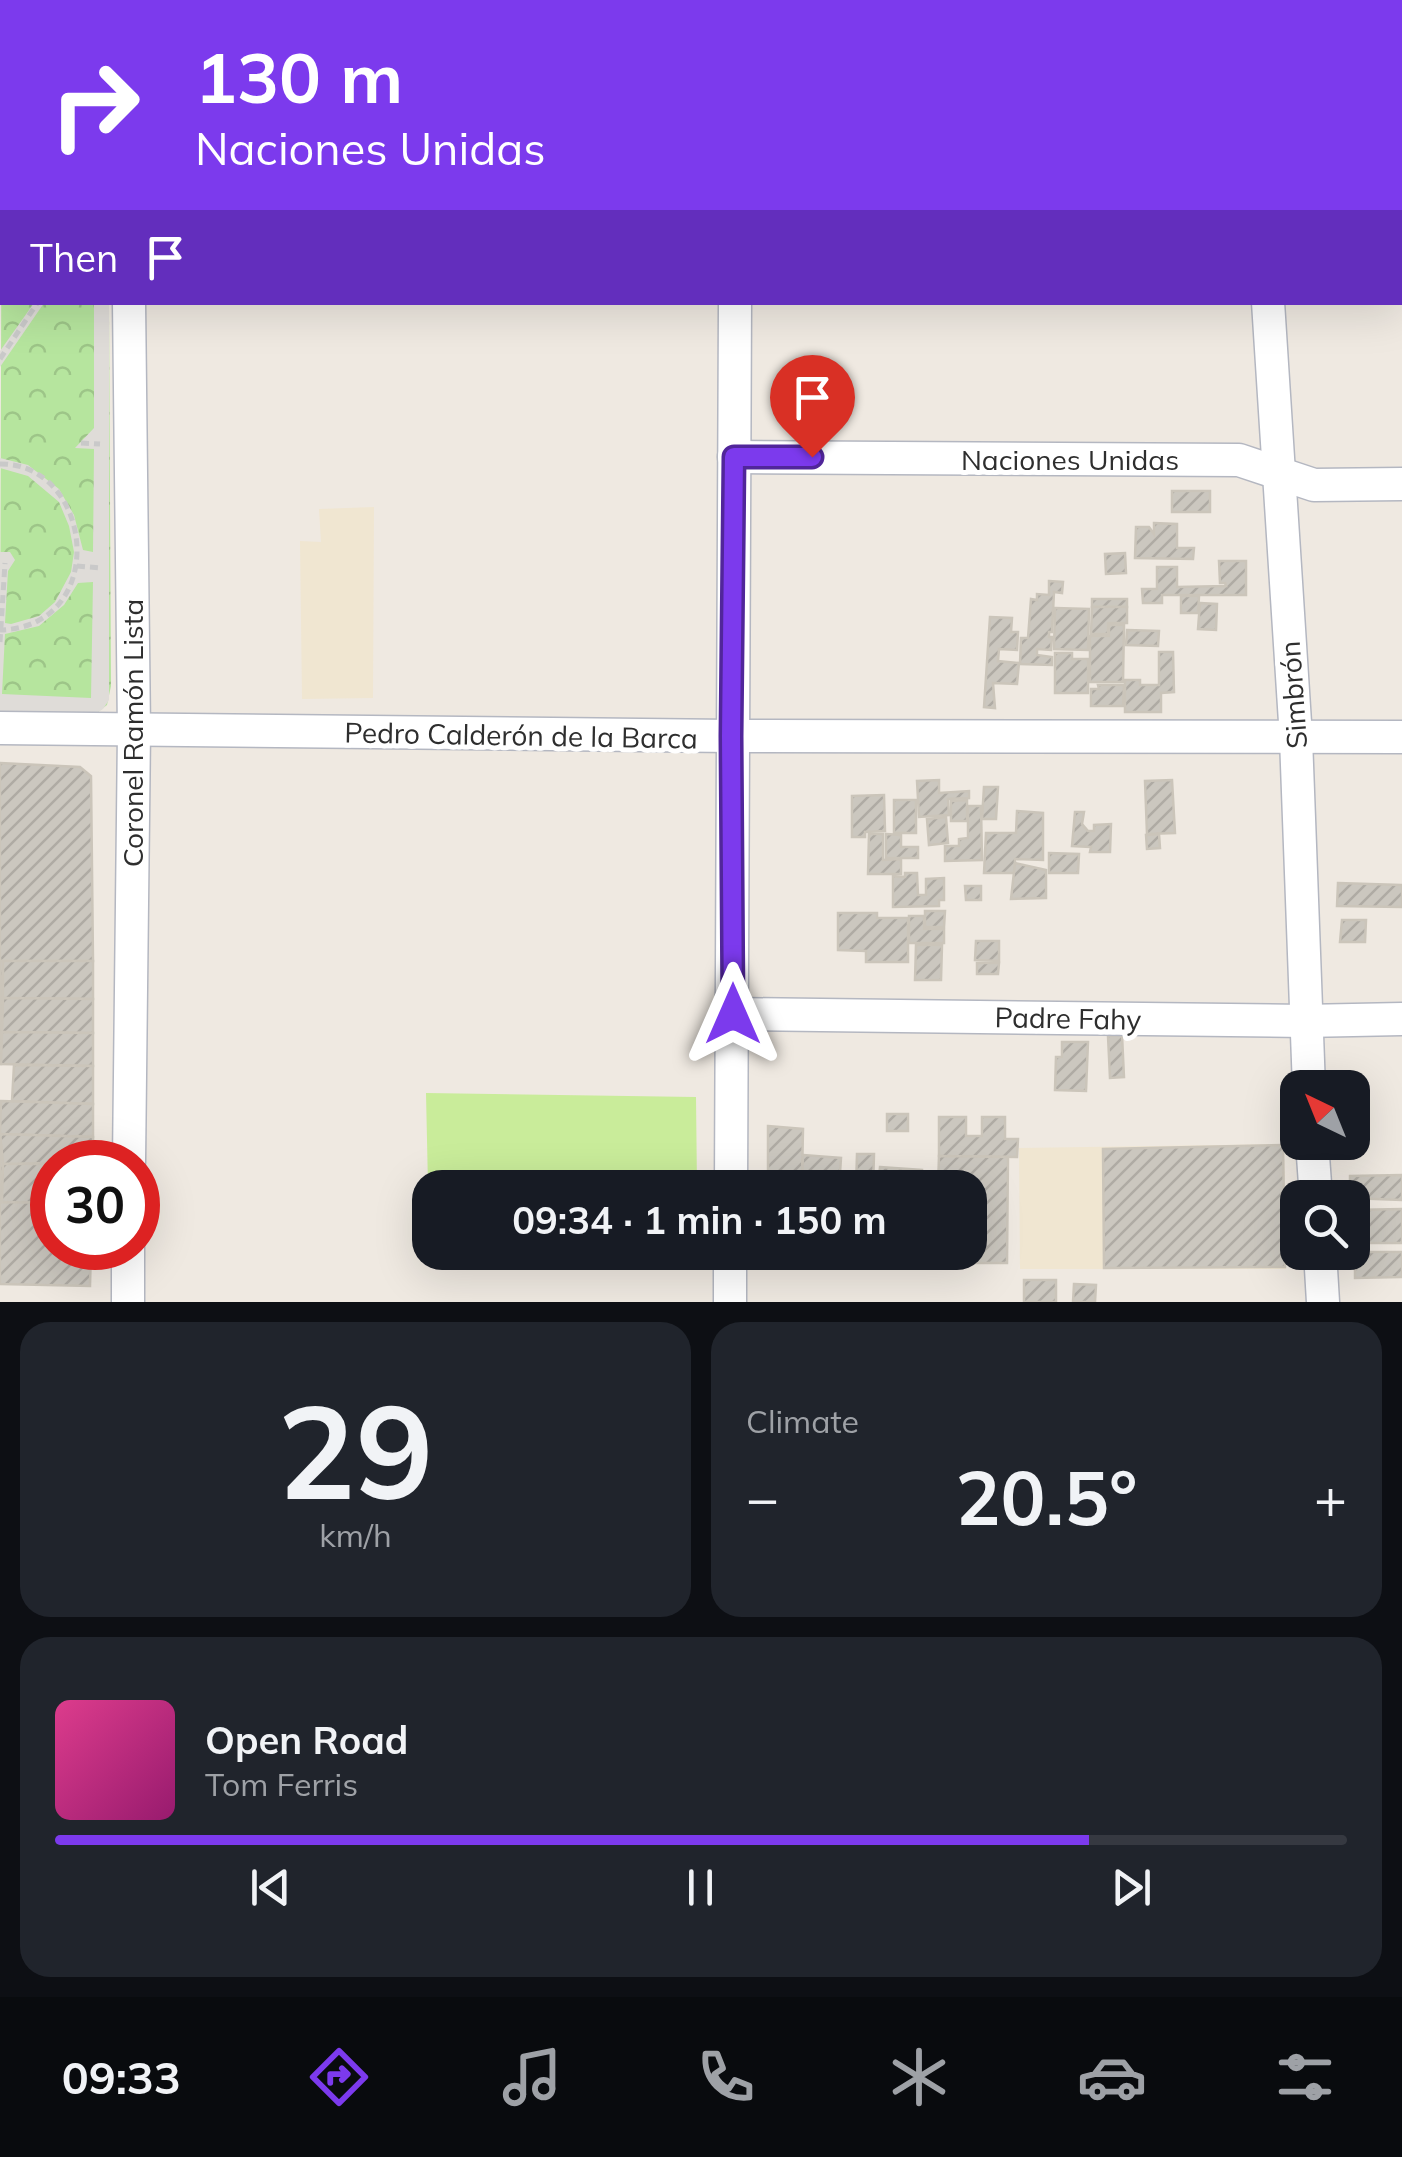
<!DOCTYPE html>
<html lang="en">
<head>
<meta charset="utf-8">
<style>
  :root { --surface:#171b24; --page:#20242c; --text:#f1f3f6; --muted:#9ea1a6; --line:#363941; --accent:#7c3aed }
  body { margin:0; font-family:Mulish,sans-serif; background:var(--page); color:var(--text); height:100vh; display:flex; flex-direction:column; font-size:38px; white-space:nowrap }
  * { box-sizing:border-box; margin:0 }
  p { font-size:32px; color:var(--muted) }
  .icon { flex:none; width:55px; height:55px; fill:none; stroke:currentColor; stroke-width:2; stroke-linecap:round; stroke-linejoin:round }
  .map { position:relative; height:1302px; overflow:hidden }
  .side { display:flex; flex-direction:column; gap:20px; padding:20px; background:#0d0f14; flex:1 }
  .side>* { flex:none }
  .banner { position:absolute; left:0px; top:0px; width:1402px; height:305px; box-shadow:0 10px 40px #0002; background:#7c3aed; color:#fff; overflow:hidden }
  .needle { width:65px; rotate:317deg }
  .buttons { position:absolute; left:1280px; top:1070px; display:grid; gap:20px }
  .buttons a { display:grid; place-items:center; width:90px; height:90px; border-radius:20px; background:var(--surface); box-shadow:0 10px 40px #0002; font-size:50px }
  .speed { position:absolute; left:30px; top:1140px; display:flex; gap:20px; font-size:50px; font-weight:700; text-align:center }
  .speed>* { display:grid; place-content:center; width:130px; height:130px; border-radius:50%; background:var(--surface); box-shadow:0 10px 40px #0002; line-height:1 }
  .speed .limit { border:15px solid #d22; background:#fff; color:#111 }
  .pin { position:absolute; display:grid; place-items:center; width:85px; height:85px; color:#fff; margin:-102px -42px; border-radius:50% 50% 50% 0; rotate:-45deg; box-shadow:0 0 10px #0007 }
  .pin .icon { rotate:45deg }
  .me { position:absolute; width:110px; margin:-55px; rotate:0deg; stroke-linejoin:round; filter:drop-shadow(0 0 8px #0008) }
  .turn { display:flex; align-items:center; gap:35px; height:210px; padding:0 30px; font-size:45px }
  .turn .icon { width:130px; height:130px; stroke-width:2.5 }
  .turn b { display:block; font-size:70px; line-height:85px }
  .then { display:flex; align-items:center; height:95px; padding:0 30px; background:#0003; gap:20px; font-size:38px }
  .big { font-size:75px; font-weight:700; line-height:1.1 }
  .side .widget { flex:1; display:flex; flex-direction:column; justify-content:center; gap:15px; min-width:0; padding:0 35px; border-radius:30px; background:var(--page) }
  .side .dial { align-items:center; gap:0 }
  .dial b { font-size:130px; line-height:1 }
  .song { display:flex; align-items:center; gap:30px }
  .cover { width:120px; height:120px; border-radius:15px; background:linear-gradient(135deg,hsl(330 70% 55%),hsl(320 70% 35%)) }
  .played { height:10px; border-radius:5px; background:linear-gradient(90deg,var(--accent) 80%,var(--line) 80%) }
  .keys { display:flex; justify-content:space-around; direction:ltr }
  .heat { display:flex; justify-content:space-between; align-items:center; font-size:55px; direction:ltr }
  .side .tiles { flex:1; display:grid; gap:20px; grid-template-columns:1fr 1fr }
  .widget:last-child { grid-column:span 2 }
  .trip { position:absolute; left:412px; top:1170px; width:575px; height:100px; border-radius:30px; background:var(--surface); box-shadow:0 10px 40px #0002; font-weight:700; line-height:100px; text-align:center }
  .menu { display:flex; height:160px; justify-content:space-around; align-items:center; background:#090b0e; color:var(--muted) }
  .menu .icon { width:70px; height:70px }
  .menu .on { color:var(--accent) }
  .menu b { font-size:45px; color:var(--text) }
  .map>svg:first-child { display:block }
</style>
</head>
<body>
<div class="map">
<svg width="1402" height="1302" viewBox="0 0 1402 1302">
  <defs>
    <pattern id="forest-crowns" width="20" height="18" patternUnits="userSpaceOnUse" patternTransform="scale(2.5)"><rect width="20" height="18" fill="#b6e59e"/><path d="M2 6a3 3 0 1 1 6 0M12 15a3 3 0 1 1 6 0" fill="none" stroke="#9dc588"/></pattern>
    <pattern id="building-hatch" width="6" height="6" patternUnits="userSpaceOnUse" patternTransform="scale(2.5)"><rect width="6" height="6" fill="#cbc7bf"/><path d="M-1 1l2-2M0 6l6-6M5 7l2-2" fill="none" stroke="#afaba4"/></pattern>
  </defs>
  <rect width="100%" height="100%" fill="#efe9e1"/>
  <g fill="#f0e6d1">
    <polygon points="374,507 373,698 302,699 300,541 321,542 319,509"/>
    <polygon points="1284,1144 1286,1269 1020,1269 1019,1148"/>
  </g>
  <polygon fill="url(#forest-crowns)" points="2,33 2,302 109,303 111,686 107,705 98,712 0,714"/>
  <polygon fill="#c9ec9a" points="426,1093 696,1097 697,1187 430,1188 429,1233"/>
  <g fill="#dfdcd8" fill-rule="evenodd">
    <polygon points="34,303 44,303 0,367 0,351"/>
    <path d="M94,303H109V700L103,709L93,715L0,714V552H10L15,560L8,571L5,623L11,624L39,616L55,602L71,572L74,552L69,526L59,502L28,476L0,468V458L28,465L59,489L74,515L83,550L93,552L94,449L75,448L94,428ZM93,582L91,698L2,694L5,634L39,626L64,605L78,583Z"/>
  </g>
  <g fill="url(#building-hatch)" stroke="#cbc5ba" stroke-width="2.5">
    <rect x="1172" y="491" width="38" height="21"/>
    <polygon points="1154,523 1177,524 1177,548 1194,548 1193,559 1135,558 1136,527 1149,527 1154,534"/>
    <polygon points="1125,553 1126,573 1106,574 1105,554"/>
    <polygon points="1219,561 1246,561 1246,595 1162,595 1162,603 1143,603 1142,589 1157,589 1157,567 1177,567 1177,587 1226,586 1225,583 1220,583"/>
    <polygon points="1049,581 1063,582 1062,593 1054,592 1052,632 1049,632 1049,637 1052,637 1051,650 1037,649 1037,655 1052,657 1052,665 1020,664 1021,638 1028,638 1031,599 1037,600 1037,594 1049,595"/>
    <polygon points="1181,596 1199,596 1198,613 1181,613"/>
    <rect x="1092" y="599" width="35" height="8"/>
    <polygon points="1200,603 1217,604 1216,630 1198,629"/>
    <polygon points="1092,607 1127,607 1127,623 1108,623 1108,634 1091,634"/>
    <polygon points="1055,608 1089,609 1088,650 1054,649"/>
    <polygon points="990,617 1012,618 1011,632 1018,632 1017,650 999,649 998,661 1019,663 1017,684 993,683 995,708 984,707"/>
    <polygon points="1109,625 1124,625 1123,682 1090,682 1090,636 1109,636"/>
    <polygon points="1127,630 1159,631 1158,646 1126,645"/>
    <polygon points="1159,652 1173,652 1174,692 1161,693 1161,712 1125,712 1125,680 1140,680 1140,685 1159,685"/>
    <polygon points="1055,653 1072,653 1072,659 1088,659 1088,693 1055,693"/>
    <polygon points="1098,685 1124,685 1123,706 1091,706 1091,689 1099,689"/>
    <polygon points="0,763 80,767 91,776 93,961 0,961"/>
    <polygon points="939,780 939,793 969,791 969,798 948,799 949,815 919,817 917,781"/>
    <polygon points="1172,780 1175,833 1147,834 1145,781"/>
    <polygon points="984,787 998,787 996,819 982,819"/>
    <polygon points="884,795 885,831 865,832 865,837 852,837 852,796"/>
    <rect x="894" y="800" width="22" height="33"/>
    <polygon points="967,800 967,821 951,821 951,801"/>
    <polygon points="968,806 981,806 982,860 945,861 945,846 959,846 959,839 968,838"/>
    <polygon points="1017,811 1043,813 1043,860 1015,859 1015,873 984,873 986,833 1016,833"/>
    <polygon points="1075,812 1084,812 1082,824 1088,831 1094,831 1094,825 1111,824 1110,852 1090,852 1091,847 1072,846"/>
    <polygon points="946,817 948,843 929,845 927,819"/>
    <polygon points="869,834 883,834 883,860 901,859 901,874 868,874"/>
    <polygon points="886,834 901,835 901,847 918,847 918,858 886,858"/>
    <polygon points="1159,834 1160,848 1147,849 1146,835"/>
    <polygon points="1049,853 1079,854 1078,873 1049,873"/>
    <polygon points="1015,863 1046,870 1046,898 1011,899"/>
    <polygon points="905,873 917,873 918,895 926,895 926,879 944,878 944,900 939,900 939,906 893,907 893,876 905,877"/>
    <polygon points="1338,883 1402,885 1402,907 1337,906"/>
    <polygon points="965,886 981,886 981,900 966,900"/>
    <polygon points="925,911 945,911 944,927 925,927"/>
    <polygon points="838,913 877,913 877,918 908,918 908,962 866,962 866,951 838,950"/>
    <polygon points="909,916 924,916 924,929 944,929 944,943 909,943"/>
    <polygon points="1342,920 1366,920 1365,942 1340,942"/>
    <polygon points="976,941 999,941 999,961 975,960"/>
    <polygon points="916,945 942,945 941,980 915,980"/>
    <polygon points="0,961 3,961 1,1064 0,1064"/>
    <polygon points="3,961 93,961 93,999 3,998"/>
    <polygon points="977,963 999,963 998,974 977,974"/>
    <polygon points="3,998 93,999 93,1033 2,1032"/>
    <polygon points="2,1032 93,1033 93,1066 1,1064"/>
    <polygon points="1122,1035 1124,1077 1110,1078 1108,1036"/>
    <polygon points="1062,1042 1088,1042 1086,1091 1055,1090 1056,1057 1062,1057"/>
    <polygon points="14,1065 93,1066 93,1104 12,1101"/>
    <polygon points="1,1101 93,1104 93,1137 0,1134"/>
    <rect x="887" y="1114" width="21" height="17"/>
    <polygon points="939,1117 966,1117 966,1136 982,1136 982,1117 1005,1117 1005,1139 1018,1139 1017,1157 939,1156"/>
    <polygon points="768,1126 803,1129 802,1178 796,1177 797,1188 768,1188"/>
    <polygon points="0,1134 93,1137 94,1162 3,1164"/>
    <polygon points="0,1136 3,1164 2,1202 0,1202"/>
    <polygon points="1283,1145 1285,1267 1104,1268 1103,1149"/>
    <polygon points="857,1154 874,1154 873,1188 856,1188"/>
    <polygon points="803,1155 841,1158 840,1173 854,1174 854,1180 802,1178"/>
    <polygon points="939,1156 1008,1157 1007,1263 938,1263 938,1252 970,1252 970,1188 938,1188"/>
    <polygon points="3,1164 52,1164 52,1203 2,1202"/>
    <polygon points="880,1167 922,1170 921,1188 878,1188"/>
    <polygon points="1402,1175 1402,1200 1350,1198 1350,1176"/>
    <polygon points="796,1177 841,1180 841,1188 797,1188"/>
    <polygon points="0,1202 52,1203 52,1248 91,1248 90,1286 0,1284"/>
    <polygon points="1402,1209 1402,1243 1352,1243 1352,1210"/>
    <polygon points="778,1252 935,1252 936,1261 778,1255"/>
    <polygon points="1355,1252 1402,1252 1402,1277 1355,1278"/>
    <rect x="1024" y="1280" width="32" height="22"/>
    <polygon points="1074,1284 1096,1285 1095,1302 1073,1302"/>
  </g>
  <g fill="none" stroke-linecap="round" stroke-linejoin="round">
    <defs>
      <g id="street">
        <polyline points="128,2 128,0"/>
        <polyline points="730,2 730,0"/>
        <polyline points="1238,2 1337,2"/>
        <polyline points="0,3 2,3"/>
        <polyline points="1400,3 1402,3"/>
        <polyline points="129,302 134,731 129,1162"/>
        <polyline points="1268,302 1296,738 1309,1088"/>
        <polyline points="734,457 1239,460 1314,485 1402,484"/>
        <polyline points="0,728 731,736 1402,737"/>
        <polyline points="733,1014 1304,1021 1402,1019"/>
        <polyline points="1312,1142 1316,1198"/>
        <polyline points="731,1188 735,302"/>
        <polyline points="1320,1252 1323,1302"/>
        <polyline points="128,1302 128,1248"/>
        <polyline points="730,1302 730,1252"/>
      </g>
    </defs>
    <use href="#street" stroke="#b4b7c1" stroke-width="35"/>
    <g stroke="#c9c9c9" stroke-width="5" stroke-dasharray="8 5" stroke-linecap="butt">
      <polyline points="0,359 38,302"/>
      <polyline points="81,443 100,444"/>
      <path d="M0,464C94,463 111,627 0,630"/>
      <polyline points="77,566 101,568"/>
      <polyline points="0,642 5,563"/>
    </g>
    <use href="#street" stroke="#fff" stroke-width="32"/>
  </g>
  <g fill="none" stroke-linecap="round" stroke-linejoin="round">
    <defs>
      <polyline id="route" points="733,1014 731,736 734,457 812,457"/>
    </defs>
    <use href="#route" stroke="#51269a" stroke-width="25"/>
    <use href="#route" stroke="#7c3aed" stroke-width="18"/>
  </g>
  <g text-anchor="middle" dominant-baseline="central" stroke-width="10" stroke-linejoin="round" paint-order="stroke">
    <g font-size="28" fill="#2e2e2e" stroke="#fff">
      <text x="1070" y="459">Naciones Unidas</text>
      <text transform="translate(1293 695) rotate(-94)">Simbrón</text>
      <text transform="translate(132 733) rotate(-90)">Coronel Ramón Lista</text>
      <text transform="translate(521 735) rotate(1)">Pedro Calderón de la Barca</text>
      <text transform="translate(1068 1018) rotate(1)">Padre Fahy</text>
    </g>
  </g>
</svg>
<div class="buttons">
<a><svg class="needle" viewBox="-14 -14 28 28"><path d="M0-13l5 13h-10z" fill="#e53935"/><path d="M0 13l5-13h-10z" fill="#9ea1a6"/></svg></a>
<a><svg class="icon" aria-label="search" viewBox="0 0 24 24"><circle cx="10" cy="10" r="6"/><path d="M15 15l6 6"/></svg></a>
</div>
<div class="speed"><div class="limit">30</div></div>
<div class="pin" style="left:812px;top:457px;background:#d93025"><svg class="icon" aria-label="arrive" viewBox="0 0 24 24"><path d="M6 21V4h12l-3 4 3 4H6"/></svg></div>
<svg class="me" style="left:733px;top:1014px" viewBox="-20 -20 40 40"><path d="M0-17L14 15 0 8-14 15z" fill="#7c3aed" stroke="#fff" stroke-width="4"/></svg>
<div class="trip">09:34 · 1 min · 150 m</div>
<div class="banner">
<div class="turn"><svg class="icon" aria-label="right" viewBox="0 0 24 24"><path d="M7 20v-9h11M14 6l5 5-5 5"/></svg><div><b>130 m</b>Naciones Unidas</div></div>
<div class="then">Then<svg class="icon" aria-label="arrive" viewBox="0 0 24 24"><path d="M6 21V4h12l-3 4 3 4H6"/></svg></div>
</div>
</div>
<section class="side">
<div class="tiles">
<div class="widget dial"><b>29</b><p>km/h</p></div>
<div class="widget"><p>Climate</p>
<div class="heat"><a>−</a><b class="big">20.5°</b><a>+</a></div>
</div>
<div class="widget">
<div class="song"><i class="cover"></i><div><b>Open Road</b><p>Tom Ferris</p></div></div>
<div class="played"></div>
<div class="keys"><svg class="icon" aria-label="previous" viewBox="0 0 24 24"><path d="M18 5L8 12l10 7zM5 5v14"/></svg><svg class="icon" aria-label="pause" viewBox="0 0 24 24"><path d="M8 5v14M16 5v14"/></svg><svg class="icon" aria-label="next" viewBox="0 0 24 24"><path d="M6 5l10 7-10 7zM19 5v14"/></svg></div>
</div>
</div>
</section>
<nav class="menu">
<b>09:33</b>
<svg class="icon on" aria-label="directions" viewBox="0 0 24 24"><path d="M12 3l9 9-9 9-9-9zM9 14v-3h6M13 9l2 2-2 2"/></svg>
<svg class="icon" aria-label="music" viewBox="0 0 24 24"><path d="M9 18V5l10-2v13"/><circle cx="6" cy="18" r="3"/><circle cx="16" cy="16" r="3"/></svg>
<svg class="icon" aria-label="phone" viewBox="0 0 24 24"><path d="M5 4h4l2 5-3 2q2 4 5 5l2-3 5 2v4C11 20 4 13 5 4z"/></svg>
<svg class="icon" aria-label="climate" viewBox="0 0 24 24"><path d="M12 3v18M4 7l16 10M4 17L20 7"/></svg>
<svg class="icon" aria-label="car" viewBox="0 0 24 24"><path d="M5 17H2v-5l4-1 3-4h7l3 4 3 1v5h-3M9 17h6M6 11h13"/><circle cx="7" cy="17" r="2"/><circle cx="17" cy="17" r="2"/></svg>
<svg class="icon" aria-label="filters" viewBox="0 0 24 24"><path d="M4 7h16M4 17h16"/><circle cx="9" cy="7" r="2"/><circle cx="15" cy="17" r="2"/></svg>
</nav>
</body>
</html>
